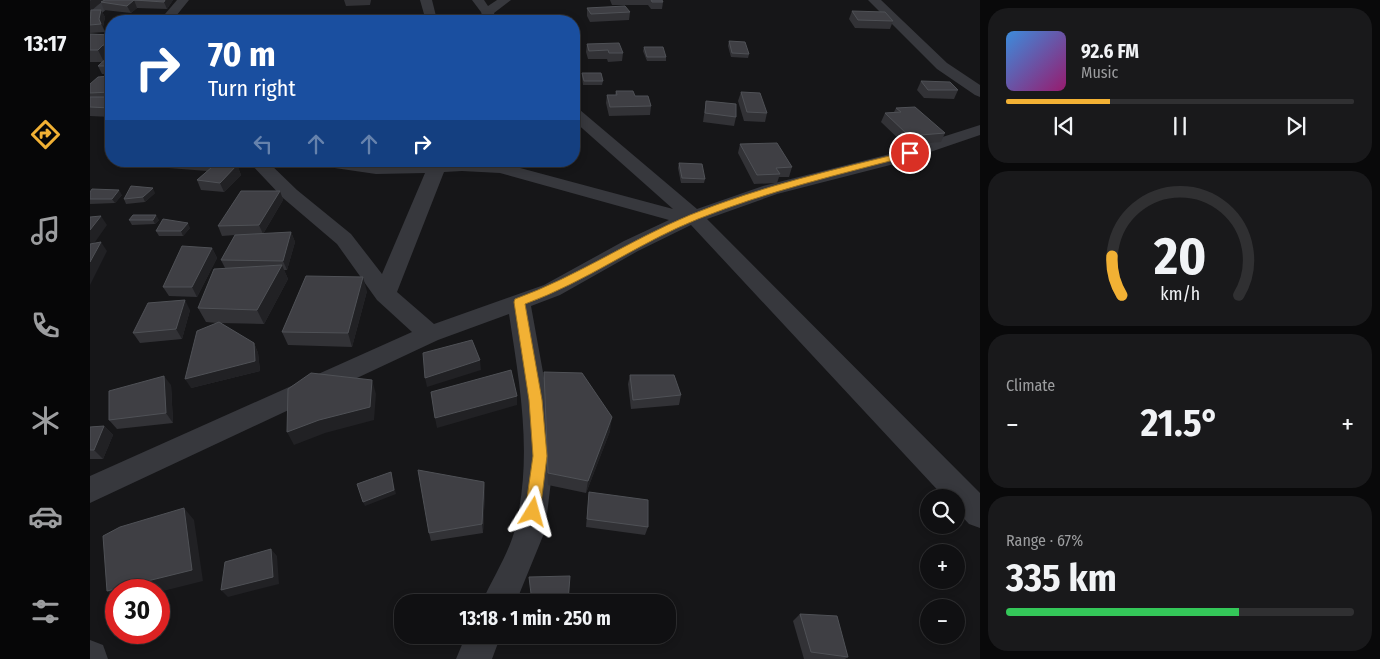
<!DOCTYPE html>
<html lang="en">
<head>
<meta charset="utf-8">
<style>
  :root { --surface:#101012; --page:#19191b; --text:#f1f3f6; --muted:#9c9d9f; --line:#303032; --accent:#f2b134 }
  body { margin:0; font-family:"Fira Sans Condensed",sans-serif; background:var(--page); color:var(--text); height:100vh; display:flex; flex-direction:column; font-size:19px; white-space:nowrap }
  * { box-sizing:border-box; margin:0 }
  p { font-size:16px; color:var(--muted) }
  .icon { flex:none; width:28px; height:28px; fill:none; stroke:currentColor; stroke-width:2; stroke-linecap:round; stroke-linejoin:round }
  .map { position:relative; flex:1; overflow:hidden }
  .side { display:flex; flex-direction:column; gap:8px; padding:8px; background:#09090a; width:400px }
  .side>* { flex:none }
  .hud { position:absolute; left:15px; top:15px; width:475px; height:152px; border-radius:20px; box-shadow:0 2px 8px #0003,0 0 0 1px var(--line); background:#1a4fa0; color:#fff; overflow:hidden }
  .controls { position:absolute; left:830px; top:489px; display:grid; gap:10px }
  .controls a { display:grid; place-items:center; width:45px; height:45px; border-radius:50%; background:var(--surface); box-shadow:0 2px 8px #0003,0 0 0 1px var(--line); font-size:25px }
  .speed { position:absolute; left:15px; top:579px; display:flex; gap:10px; font-size:25px; font-weight:700; text-align:center }
  .speed>* { display:grid; place-content:center; width:65px; height:65px; border-radius:50%; background:var(--surface); box-shadow:0 2px 8px #0003,0 0 0 1px var(--line); line-height:1 }
  .speed .limit { border:8px solid #d22; background:#fff; color:#111 }
  .pin { position:absolute; display:grid; place-items:center; width:42px; height:42px; color:#fff; margin:-21px; border:2px solid #fff; border-radius:50%; box-shadow:0 1px 5px #0007 }
  .me { position:absolute; width:55px; margin:-28px; rotate:8deg; stroke-linejoin:round; filter:drop-shadow(0 0 4px #0008) }
  .turn { display:flex; align-items:center; gap:18px; height:105px; padding:0 20px; font-size:22px }
  .turn .icon { width:65px; height:65px; stroke-width:2.5 }
  .turn b { display:block; font-size:35px; line-height:42px }
  .lanes { display:flex; align-items:center; height:48px; padding:0 20px; background:#0003; justify-content:center; gap:25px; direction:ltr }
  .lanes .off { opacity:.35 }
  .big { font-size:38px; font-weight:700; line-height:1.1 }
  .side .tile { flex:1; display:flex; flex-direction:column; justify-content:center; gap:8px; min-width:0; padding:0 18px; border-radius:20px; background:var(--page) }
  .side .dial { align-items:center; gap:0 }
  .dial svg { height:130px; overflow:visible; fill:none; stroke:var(--line); stroke-width:7; stroke-linecap:round; text-anchor:middle }
  .dial text { fill:var(--text); stroke:none }
  .song { display:flex; align-items:center; gap:15px }
  .cover { width:60px; height:60px; border-radius:8px; background:linear-gradient(135deg,hsl(210 70% 55%),hsl(320 70% 35%)) }
  .played { height:5px; border-radius:2px; background:linear-gradient(90deg,var(--accent) 30%,var(--line) 30%) }
  .keys { display:flex; justify-content:space-around; direction:ltr }
  .heat { display:flex; justify-content:space-between; align-items:center; font-size:28px; direction:ltr }
  .charge { height:8px; border-radius:4px; background:linear-gradient(90deg,#34c759 67%,var(--line) 0) }
  .trip { position:absolute; left:304px; top:594px; width:282px; height:50px; border-radius:20px; background:var(--surface); box-shadow:0 2px 8px #0003,0 0 0 1px var(--line); font-weight:700; line-height:50px; text-align:center }
  main { display:flex; flex:1; min-height:0 }
  .menu { display:flex; flex-direction:column; width:90px; justify-content:space-around; align-items:center; background:#060607; color:var(--muted) }
  .menu .icon { width:35px; height:35px }
  .menu .current { color:var(--accent) }
  .menu b { font-size:22px; color:var(--text) }
  .map>svg:first-child { display:block }
</style>
</head>
<body>
<main>
<nav class="menu">
<b>13:17</b>
<svg class="icon current" aria-label="directions" viewBox="0 0 24 24"><path d="M12 3l9 9-9 9-9-9zM9 14v-3h6M13 9l2 2-2 2"/></svg>
<svg class="icon" aria-label="music" viewBox="0 0 24 24"><path d="M9 18V5l10-2v13"/><circle cx="6" cy="18" r="3"/><circle cx="16" cy="16" r="3"/></svg>
<svg class="icon" aria-label="phone" viewBox="0 0 24 24"><path d="M5 4h4l2 5-3 2q2 4 5 5l2-3 5 2v4C11 20 4 13 5 4z"/></svg>
<svg class="icon" aria-label="climate" viewBox="0 0 24 24"><path d="M12 3v18M4 7l16 10M4 17L20 7"/></svg>
<svg class="icon" aria-label="car" viewBox="0 0 24 24"><path d="M5 17H2v-5l4-1 3-4h7l3 4 3 1v5h-3M9 17h6M6 11h13"/><circle cx="7" cy="17" r="2"/><circle cx="17" cy="17" r="2"/></svg>
<svg class="icon" aria-label="filters" viewBox="0 0 24 24"><path d="M4 7h16M4 17h16"/><circle cx="9" cy="7" r="2"/><circle cx="15" cy="17" r="2"/></svg>
</nav>
<div class="map">
<svg width="890" height="659" viewBox="0 0 890 659">
  <rect width="100%" height="100%" fill="#161618"/>
  <g fill="none" stroke-linecap="round" stroke-linejoin="round">
    <g fill="#37383d" fill-rule="evenodd">
      <polygon points="14,0 27,0 4,20 0,21 0,11"/>
      <polygon points="87,0 99,0 82,21 69,21"/>
      <polygon points="330,0 342,0 346,16 355,21 336,21"/>
      <polygon points="382,0 394,0 398,6 407,0 421,0 404,13 406,21 394,21 391,12"/>
      <polygon points="778,0 791,0 857,63 890,85 890,97 885,95 847,69"/>
      <path d="M484,108L490,110L607,209L673,186L796,155L890,125V135L808,163L687,194L617,219L890,493V528L879,524L866,510V498H855L601,225L548,251L470,295L441,306L458,400L464,456L455,531L426,602H392C402,579 419,553 425,529C443,456 430,387 419,314L348,340L0,503V476L322,332L287,300L247,244L193,198L158,161H177L207,190L261,234L292,274L335,173L286,174L231,166L225,165L222,161L286,164L340,161L411,163L583,209L484,121ZM372,171L410,173L579,220L534,241L454,285L344,324L307,292L354,172Z"/>
      <polygon points="376,635 411,635 402,659 366,659"/>
      <polygon points="0,640 13,645 18,659 0,659"/>
    </g>
  </g>
  <g fill="#323236">
    <polygon points="0,0 13,0 2,10 11,10 15,17 13,27 15,32 0,33"/>
    <polygon points="15,0 83,0 77,9 47,8 41,13 14,10 11,2"/>
    <polygon points="254,0 281,0 280,5 256,6"/>
    <polygon points="520,0 572,0 573,2 572,9 561,9 558,5 522,5"/>
    <polygon points="497,8 540,12 539,20 500,22 497,16"/>
    <polygon points="762,11 803,21 800,29 765,28 759,19"/>
    <polygon points="21,26 21,74 12,74 8,66 12,62 0,62 0,34 19,35 18,33 20,32 18,28"/>
    <polygon points="639,41 659,54 658,58 641,57 638,46"/>
    <polygon points="497,44 533,53 532,61 518,62 517,59 498,59 496,52"/>
    <polygon points="554,47 576,57 576,61 557,61 553,51"/>
    <polygon points="492,73 513,81 512,85 493,85 492,77"/>
    <polygon points="21,78 21,117 0,116 0,84"/>
    <polygon points="831,81 868,90 864,99 834,98 827,90"/>
    <polygon points="526,91 561,106 560,115 519,116 516,103 517,95 525,95"/>
    <polygon points="651,92 677,113 675,122 654,121 648,101"/>
    <polygon points="616,101 646,117 644,126 613,122"/>
    <polygon points="806,108 855,133 851,142 815,145 791,122 795,113 804,112"/>
    <polygon points="650,144 702,167 699,177 689,177 687,183 664,184 648,153"/>
    <polygon points="63,161 133,161 133,162 147,165 151,175 134,192 111,190 107,180 117,171 66,167"/>
    <polygon points="589,163 615,179 614,183 591,183 588,168"/>
    <polygon points="190,191 193,200 173,234 201,232 205,242 197,270 194,270 198,279 174,324 130,323 164,343 168,353 170,371 101,388 127,323 116,322 108,308 135,268 131,260 145,235 132,236 128,226"/>
    <polygon points="0,192 32,195 25,203 0,204"/>
    <polygon points="65,193 55,202 36,204 34,199"/>
    <polygon points="43,215 69,220 65,224 42,225 39,220"/>
    <polygon points="100,228 93,236 69,236 66,231"/>
    <polygon points="122,248 127,258 107,297 79,296 73,287"/>
    <polygon points="277,291 262,347 198,345 192,332"/>
    <polygon points="100,310 92,339 50,343 43,333"/>
    <polygon points="454,372 520,431 496,493 458,485 454,385"/>
    <polygon points="540,375 591,395 589,405 541,409 538,384"/>
    <polygon points="81,385 83,423 27,429 19,420"/>
    <polygon points="14,426 23,435 13,459 0,459 0,427"/>
    <polygon points="394,482 395,490 393,533 341,541 339,533"/>
    <polygon points="499,492 558,527 555,535 496,527"/>
    <polygon points="710,614 758,657 755,659 714,659 703,621"/>
  </g>
  <g fill="#212124">
    <polygon points="1,0 13,0 0,12 0,1"/>
    <polygon points="44,0 47,8 41,13 37,6"/>
    <polygon points="75,0 83,0 77,9 74,2"/>
    <polygon points="11,10 15,17 13,27 15,32 9,19"/>
    <polygon points="13,45 19,57 14,62 8,50"/>
    <polygon points="20,76 21,78 21,92 16,85"/>
    <polygon points="123,161 133,161 126,172 122,163"/>
    <polygon points="147,165 151,175 134,192 130,183"/>
    <polygon points="63,188 65,193 55,202 53,197"/>
    <polygon points="29,190 32,195 25,203 22,199"/>
    <polygon points="190,191 193,200 173,234 169,225"/>
    <polygon points="66,215 69,220 65,224 63,220"/>
    <polygon points="11,216 17,225 3,245 0,242 0,230"/>
    <polygon points="98,223 100,228 93,236 91,231"/>
    <polygon points="201,232 205,242 197,270 193,261"/>
    <polygon points="11,242 17,251 0,285 0,262"/>
    <polygon points="122,248 127,258 107,297 102,287"/>
    <polygon points="192,265 198,279 174,324 167,310"/>
    <polygon points="273,277 277,291 262,347 258,333"/>
    <polygon points="95,300 100,310 92,339 86,329"/>
    <polygon points="164,343 168,353 170,371 101,388 95,379"/>
    <polygon points="390,360 391,370 337,387 335,378"/>
    <polygon points="74,376 81,385 83,423 76,413"/>
    <polygon points="282,380 286,394 284,420 235,433 204,445 197,432"/>
    <polygon points="427,396 427,405 347,428 345,418"/>
    <polygon points="522,417 520,431 496,493 498,481"/>
    <polygon points="14,426 23,435 13,459 4,450"/>
    <polygon points="301,472 306,494 275,506 273,502"/>
    <polygon points="394,482 395,490 393,533 392,524"/>
    <polygon points="94,508 104,520 113,581 69,592 69,590 26,590 26,598 17,591"/>
    <polygon points="181,549 187,556 189,584 138,597 131,590"/>
  </g>
  <g fill="#3f3f44" stroke="#4f5156">
    <polygon points="15,0 75,0 74,2 44,0 37,6 11,2"/>
    <polygon points="561,0 572,0 573,2 562,2"/>
    <polygon points="535,6 540,12 501,14 497,8"/>
    <polygon points="1,10 11,10 9,19 11,24 0,25"/>
    <polygon points="762,11 795,12 803,21 768,20"/>
    <polygon points="194,17 223,17 221,21 192,21"/>
    <polygon points="106,18 139,18 137,21 104,21"/>
    <polygon points="304,18 323,19 322,21 302,21"/>
    <polygon points="0,34 21,35 21,44 13,45 8,50 0,50"/>
    <polygon points="639,41 655,42 659,54 642,53"/>
    <polygon points="529,43 533,53 519,53 518,50 499,51 497,44"/>
    <polygon points="554,47 573,47 576,57 557,57"/>
    <polygon points="21,54 21,66 8,66"/>
    <polygon points="492,73 511,73 513,81 494,81"/>
    <polygon points="20,76 16,85 21,85 21,92 0,93 0,84 8,77"/>
    <polygon points="831,81 860,82 868,90 838,90"/>
    <polygon points="526,91 543,91 545,96 558,96 561,106 520,107 517,95 527,95"/>
    <polygon points="651,92 670,93 677,113 657,112"/>
    <polygon points="0,97 21,97 21,108 0,107"/>
    <polygon points="616,101 646,104 646,117 615,113"/>
    <polygon points="825,107 855,133 819,136 795,113 811,112 806,108"/>
    <polygon points="687,143 702,167 686,168 690,174 667,175 650,144"/>
    <polygon points="102,161 123,161 122,163"/>
    <polygon points="129,161 147,165 130,183 107,180"/>
    <polygon points="589,163 612,164 615,179 592,178"/>
    <polygon points="41,186 63,188 53,197 34,199"/>
    <polygon points="2,189 29,190 22,199 0,199 0,192"/>
    <polygon points="151,191 190,191 169,225 128,226"/>
    <polygon points="43,215 66,215 63,220 39,220"/>
    <polygon points="11,216 0,230 0,217"/>
    <polygon points="73,219 98,223 91,231 66,231"/>
    <polygon points="201,232 193,261 131,260 145,235"/>
    <polygon points="11,242 0,262 0,244"/>
    <polygon points="92,246 122,248 102,287 73,287"/>
    <polygon points="192,265 167,310 108,308 124,269"/>
    <polygon points="216,276 273,277 258,333 192,332"/>
    <polygon points="95,300 86,329 43,333 58,303"/>
    <polygon points="129,322 164,343 165,361 95,379 107,331"/>
    <polygon points="382,340 390,360 335,378 333,353"/>
    <polygon points="421,370 427,396 345,418 341,392"/>
    <polygon points="454,372 492,373 522,417 498,481 458,473"/>
    <polygon points="221,373 282,380 280,407 229,420 197,432 198,389"/>
    <polygon points="540,375 584,375 591,395 543,400"/>
    <polygon points="74,376 76,413 19,420 19,391"/>
    <polygon points="14,426 4,450 0,450 0,427"/>
    <polygon points="328,470 394,482 392,524 339,533"/>
    <polygon points="301,472 304,490 273,502 267,484"/>
    <polygon points="499,492 558,500 558,527 497,519"/>
    <polygon points="94,508 102,570 17,591 13,536 30,527"/>
    <polygon points="181,549 183,577 131,590 135,562"/>
    <polygon points="480,576 478,602 442,602 439,577"/>
    <polygon points="710,614 747,616 758,657 721,652"/>
  </g>
  <path fill="#f2b134" stroke="#9d7322" d="M820,151L823,152V155C751,174 678,191 608,219C548,243 496,282 435,304L452,400L457,456L450,512L448,517L443,519L438,517L435,512L443,456L439,400L424,302L425,299C486,277 540,240 600,215C671,186 746,169 820,151Z"/>
</svg>
<div class="controls">
<a><svg class="icon" aria-label="search" viewBox="0 0 24 24"><circle cx="10" cy="10" r="6"/><path d="M15 15l6 6"/></svg></a>
<a>+</a>
<a>−</a>
</div>
<div class="speed"><div class="limit">30</div></div>
<div class="pin" style="left:820px;top:153px;background:#d93025"><svg class="icon" aria-label="arrive" viewBox="0 0 24 24"><path d="M6 21V4h12l-3 4 3 4H6"/></svg></div>
<svg class="me" style="left:443px;top:512px" viewBox="-20 -20 40 40"><path d="M0-17L14 15 0 8-14 15z" fill="#f2b134" stroke="#fff" stroke-width="4"/></svg>
<div class="trip">13:18 · 1 min · 250 m</div>
<div class="hud">
<div class="turn"><svg class="icon" aria-label="right" viewBox="0 0 24 24"><path d="M7 20v-9h11M14 6l5 5-5 5"/></svg><div><b>70 m</b>Turn right</div></div>
<div class="lanes"><svg class="icon off" aria-label="left" viewBox="0 0 24 24"><path d="M17 20v-9H6M10 6l-5 5 5 5"/></svg><svg class="icon off" aria-label="ahead" viewBox="0 0 24 24"><path d="M12 20V5M6 11l6-6 6 6"/></svg><svg class="icon off" aria-label="ahead" viewBox="0 0 24 24"><path d="M12 20V5M6 11l6-6 6 6"/></svg><svg class="icon" aria-label="right" viewBox="0 0 24 24"><path d="M7 20v-9h11M14 6l5 5-5 5"/></svg></div>
</div>
</div>
<section class="side">
<div class="tile">
<div class="song"><i class="cover"></i><div><b>92.6 FM</b><p>Music</p></div></div>
<div class="played"></div>
<div class="keys"><svg class="icon" aria-label="previous" viewBox="0 0 24 24"><path d="M18 5L8 12l10 7zM5 5v14"/></svg><svg class="icon" aria-label="pause" viewBox="0 0 24 24"><path d="M8 5v14M16 5v14"/></svg><svg class="icon" aria-label="next" viewBox="0 0 24 24"><path d="M6 5l10 7-10 7zM19 5v14"/></svg></div>
</div>
<div class="tile dial"><svg viewBox="0 0 100 80">
<path d="M14 69A42 42 0 1 1 86 69"/>
<path d="M14 69A42 42 0 0 1 8 45" stroke="#f2b134"/>
<text x="50" y="56" font-size="32" font-weight="700">20</text>
<text x="50" y="72" font-size="11">km/h</text>
</svg></div>
<div class="tile"><p>Climate</p>
<div class="heat"><a>−</a><b class="big">21.5°</b><a>+</a></div>
</div>
<div class="tile"><p>Range · 67%</p><b class="big">335 km</b><div class="charge"></div></div>
</section>
</main>
</body>
</html>
